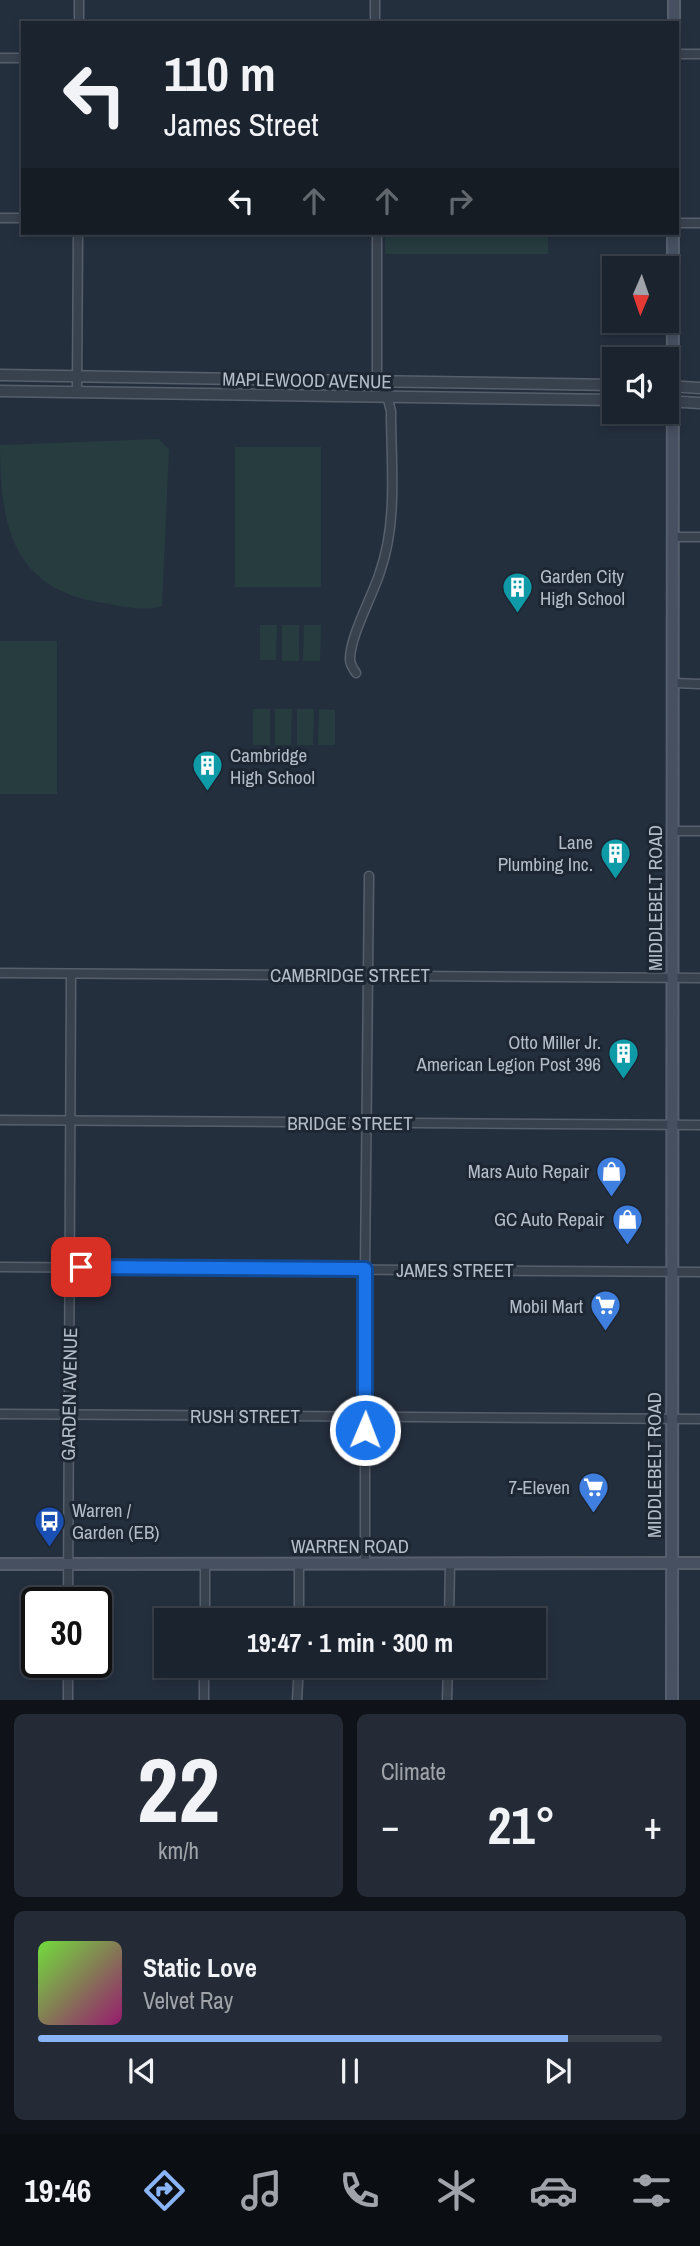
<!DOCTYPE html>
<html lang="en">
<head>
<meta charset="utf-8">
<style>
  :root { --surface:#1b232e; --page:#242b36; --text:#f1f3f6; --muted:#a0a4aa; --line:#39404a; --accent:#8ab4f8 }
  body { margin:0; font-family:"Archivo Narrow",sans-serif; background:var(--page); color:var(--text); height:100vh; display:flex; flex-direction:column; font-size:26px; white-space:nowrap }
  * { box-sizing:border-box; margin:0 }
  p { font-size:23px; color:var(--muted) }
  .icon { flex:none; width:38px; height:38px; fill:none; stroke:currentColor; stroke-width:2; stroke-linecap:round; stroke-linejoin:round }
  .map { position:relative; height:1700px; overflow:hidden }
  .drawer { display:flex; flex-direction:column; gap:14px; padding:14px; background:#0f1319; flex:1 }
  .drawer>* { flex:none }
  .top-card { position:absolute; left:21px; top:21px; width:658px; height:214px; border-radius:0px; box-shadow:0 4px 10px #0003,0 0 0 2px var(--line); background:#1b232e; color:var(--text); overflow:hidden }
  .needle { width:46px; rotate:182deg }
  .controls { position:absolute; left:602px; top:256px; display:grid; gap:14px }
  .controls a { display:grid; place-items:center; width:77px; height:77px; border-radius:0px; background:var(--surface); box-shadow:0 4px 10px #0003,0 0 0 2px var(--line); font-size:35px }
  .speed { position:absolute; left:21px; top:1587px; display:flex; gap:14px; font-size:35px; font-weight:700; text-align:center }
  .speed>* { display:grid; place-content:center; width:91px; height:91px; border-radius:50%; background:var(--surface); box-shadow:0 4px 10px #0003,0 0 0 2px var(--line); line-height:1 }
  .speed .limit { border:4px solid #111; border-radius:10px; background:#fff; color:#111 }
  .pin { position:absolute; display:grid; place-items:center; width:60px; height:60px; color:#fff; margin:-30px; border-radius:14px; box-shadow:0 4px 10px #0006 }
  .me { position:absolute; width:77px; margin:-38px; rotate:1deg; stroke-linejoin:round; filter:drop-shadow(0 0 5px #0008) }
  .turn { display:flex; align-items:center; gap:24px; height:147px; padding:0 28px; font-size:32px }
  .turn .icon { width:91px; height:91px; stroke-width:2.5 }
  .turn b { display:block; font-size:49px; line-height:60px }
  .lanes { display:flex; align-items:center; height:66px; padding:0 28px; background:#0003; justify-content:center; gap:35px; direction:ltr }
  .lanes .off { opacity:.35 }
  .big { font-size:52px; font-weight:700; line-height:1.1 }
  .drawer .widget { flex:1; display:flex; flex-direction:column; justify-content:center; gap:10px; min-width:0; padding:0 24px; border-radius:10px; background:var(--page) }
  .drawer .dial { align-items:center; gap:0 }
  .dial b { font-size:91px; line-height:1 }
  .song { display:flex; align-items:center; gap:21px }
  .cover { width:84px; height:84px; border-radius:10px; background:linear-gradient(135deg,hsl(100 70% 55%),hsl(320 70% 35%)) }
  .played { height:7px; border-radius:4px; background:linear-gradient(90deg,var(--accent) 85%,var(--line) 85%) }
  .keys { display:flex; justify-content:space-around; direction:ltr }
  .heat { display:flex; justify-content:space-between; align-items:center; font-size:38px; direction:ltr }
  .drawer .tiles { flex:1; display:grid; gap:14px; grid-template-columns:1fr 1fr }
  .widget:last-child { grid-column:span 2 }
  .trip { position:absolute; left:154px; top:1608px; width:392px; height:70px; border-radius:0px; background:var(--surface); box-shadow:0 4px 10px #0003,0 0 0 2px var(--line); font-weight:700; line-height:70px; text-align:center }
  .menu { display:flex; height:112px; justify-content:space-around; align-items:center; background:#0b0e12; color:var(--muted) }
  .menu .icon { width:49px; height:49px }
  .menu .active { color:var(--accent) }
  .menu b { font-size:32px; color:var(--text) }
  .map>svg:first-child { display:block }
</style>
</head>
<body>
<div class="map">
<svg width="700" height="1700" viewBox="0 0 700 1700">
  <rect width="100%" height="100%" fill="#242f3e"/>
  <g fill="#263c3f">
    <rect x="385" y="233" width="163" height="21"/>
    <path d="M159,439L169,450L162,606C144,612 121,606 103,603C12,589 0,525 0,445Z"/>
    <rect x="235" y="447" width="86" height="140"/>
    <polygon points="260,625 277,625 276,660 260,660"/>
    <rect x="282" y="625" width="17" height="36"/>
    <polygon points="304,625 321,625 320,661 303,661"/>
    <rect x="0" y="641" width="57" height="153"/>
    <rect x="253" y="709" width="17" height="36"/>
    <polygon points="275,709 292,709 291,745 275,745"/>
    <polygon points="297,709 314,709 313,745 297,745"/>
    <polygon points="319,709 335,710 335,745 318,745"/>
  </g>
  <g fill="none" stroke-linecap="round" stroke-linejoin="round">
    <defs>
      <g id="minor">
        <polyline points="79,23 79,0"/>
        <polyline points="375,23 375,0"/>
        <polyline points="677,54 700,54"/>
        <polyline points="0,58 23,58"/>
        <polyline points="0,218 23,218"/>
        <polyline points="677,223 700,223"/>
        <polyline points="77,392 78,233"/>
        <polyline points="673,537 700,537"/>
        <path d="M356,673C353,668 350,665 350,659C350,636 373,595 380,572C398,521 391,464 391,411L387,396L377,381V233"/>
        <polyline points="674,683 700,684"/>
        <polyline points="673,831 700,831"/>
        <polyline points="0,973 700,978"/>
        <polyline points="0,1120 700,1125"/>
        <polyline points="0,1267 700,1272"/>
        <polyline points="0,1414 700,1419"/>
        <polyline points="365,1563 365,1269 369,876"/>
        <polyline points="68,1603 71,974"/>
        <polyline points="205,1620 205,1563"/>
        <polyline points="299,1620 299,1563"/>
        <polyline points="449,1620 450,1563"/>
        <polyline points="68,1662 68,1700"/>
        <polyline points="204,1700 204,1666"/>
        <polyline points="297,1700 299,1666"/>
        <polyline points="447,1700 448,1666"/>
      </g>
      <g id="tertiary">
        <polyline points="0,375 614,385"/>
        <polyline points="667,386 700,388"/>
        <polyline points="0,391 614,400"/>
        <polyline points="667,401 700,403"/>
      </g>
      <g id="secondary">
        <polyline points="674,23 674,0"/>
        <polyline points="0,1564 700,1563"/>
        <polyline points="672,1700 673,233"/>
      </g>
    </defs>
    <use href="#minor" stroke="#565f6c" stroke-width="11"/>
    <use href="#tertiary" stroke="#565f6c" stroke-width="13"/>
    <use href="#secondary" stroke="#565f6c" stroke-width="14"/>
    <use href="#minor" stroke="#38414e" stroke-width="8"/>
    <use href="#tertiary" stroke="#38414e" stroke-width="10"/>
    <use href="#secondary" stroke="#465061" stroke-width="10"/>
  </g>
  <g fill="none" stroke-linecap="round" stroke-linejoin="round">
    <defs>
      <polyline id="route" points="81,1267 365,1269 365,1430"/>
    </defs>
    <use href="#route" stroke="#114b97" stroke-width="18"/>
    <use href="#route" stroke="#1a73e8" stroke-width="12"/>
  </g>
  <defs>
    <symbol id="building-pin" viewBox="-11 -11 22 30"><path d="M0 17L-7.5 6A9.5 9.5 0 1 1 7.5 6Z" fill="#0f9aa8" stroke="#1d2633"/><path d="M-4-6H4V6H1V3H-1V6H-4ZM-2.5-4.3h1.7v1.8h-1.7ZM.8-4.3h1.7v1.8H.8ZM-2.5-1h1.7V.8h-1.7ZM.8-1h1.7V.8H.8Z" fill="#fff"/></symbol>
    <symbol id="shop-pin" viewBox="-11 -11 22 30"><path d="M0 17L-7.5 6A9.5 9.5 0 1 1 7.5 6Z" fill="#3f7fe0" stroke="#1d2633"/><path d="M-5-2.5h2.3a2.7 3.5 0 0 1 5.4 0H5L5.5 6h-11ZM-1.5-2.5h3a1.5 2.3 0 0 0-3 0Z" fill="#fff"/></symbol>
    <symbol id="supermarket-pin" viewBox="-11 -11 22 30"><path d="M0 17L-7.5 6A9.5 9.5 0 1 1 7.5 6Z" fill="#3f7fe0" stroke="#1d2633"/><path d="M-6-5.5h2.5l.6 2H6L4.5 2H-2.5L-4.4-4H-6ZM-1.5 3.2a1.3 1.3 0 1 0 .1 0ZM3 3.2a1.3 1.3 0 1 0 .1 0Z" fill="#fff"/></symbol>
    <symbol id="bus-pin" viewBox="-11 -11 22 30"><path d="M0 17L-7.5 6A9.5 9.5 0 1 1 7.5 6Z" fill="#1a4fb4" stroke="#1d2633"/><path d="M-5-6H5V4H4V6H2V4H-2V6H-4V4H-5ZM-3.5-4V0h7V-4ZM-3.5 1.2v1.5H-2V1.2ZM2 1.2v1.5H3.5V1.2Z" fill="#fff"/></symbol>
  </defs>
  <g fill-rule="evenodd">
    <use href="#building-pin" x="500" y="570" width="35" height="47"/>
    <use href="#building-pin" x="190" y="748" width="35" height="47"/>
    <use href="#building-pin" x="598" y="836" width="35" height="47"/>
    <use href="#building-pin" x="606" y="1036" width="35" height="47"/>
    <use href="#shop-pin" x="594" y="1154" width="35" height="47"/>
    <use href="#shop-pin" x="610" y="1202" width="35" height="47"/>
    <use href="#supermarket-pin" x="588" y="1288" width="35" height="47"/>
    <use href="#supermarket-pin" x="576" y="1470" width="35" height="47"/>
    <use href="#bus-pin" x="32" y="1504" width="35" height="47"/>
  </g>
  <g text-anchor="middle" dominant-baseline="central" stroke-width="6" stroke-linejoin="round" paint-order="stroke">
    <g font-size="19" fill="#b4bcc9" stroke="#1d2633">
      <text transform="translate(307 380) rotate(1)">MAPLEWOOD AVENUE</text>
      <text transform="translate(655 898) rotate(-90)">MIDDLEBELT ROAD</text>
      <text x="350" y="975">CAMBRIDGE STREET</text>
      <text x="350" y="1123">BRIDGE STREET</text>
      <text x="455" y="1270">JAMES STREET</text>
      <text transform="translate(69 1394) rotate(-89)">GARDEN AVENUE</text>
      <text x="245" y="1416">RUSH STREET</text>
      <text transform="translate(654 1465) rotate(-90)">MIDDLEBELT ROAD</text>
      <text x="350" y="1546">WARREN ROAD</text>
    </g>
    <g font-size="19" fill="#b4bcc9" stroke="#1d2633" text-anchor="end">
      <text x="540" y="576" text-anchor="start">Garden City<tspan x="540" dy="22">High School</tspan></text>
      <text x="230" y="755" text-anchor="start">Cambridge<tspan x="230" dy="22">High School</tspan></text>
      <text x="593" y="842">Lane<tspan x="593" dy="22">Plumbing Inc.</tspan></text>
      <text x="601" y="1042">Otto Miller Jr.<tspan x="601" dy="22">American Legion Post 396</tspan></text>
      <text x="589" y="1171">Mars Auto Repair</text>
      <text x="604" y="1219">GC Auto Repair</text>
      <text x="583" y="1306">Mobil Mart</text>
      <text x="570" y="1487">7-Eleven</text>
      <text x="72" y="1510" text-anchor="start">Warren /<tspan x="72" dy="22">Garden (EB)</tspan></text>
    </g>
  </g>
</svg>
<div class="controls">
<a><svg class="needle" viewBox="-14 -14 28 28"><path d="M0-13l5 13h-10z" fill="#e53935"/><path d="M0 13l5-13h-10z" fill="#a0a4aa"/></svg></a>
<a><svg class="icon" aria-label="sound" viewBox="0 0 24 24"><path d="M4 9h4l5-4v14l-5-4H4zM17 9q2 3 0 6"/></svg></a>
</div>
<div class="speed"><div class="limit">30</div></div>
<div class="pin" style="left:81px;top:1267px;background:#d93025"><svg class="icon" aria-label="arrive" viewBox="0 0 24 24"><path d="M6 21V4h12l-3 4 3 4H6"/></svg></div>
<svg class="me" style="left:365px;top:1430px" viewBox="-20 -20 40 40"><circle r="17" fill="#1a73e8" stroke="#fff" stroke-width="3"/><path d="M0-11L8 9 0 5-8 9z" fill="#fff"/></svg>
<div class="trip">19:47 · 1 min · 300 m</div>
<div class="top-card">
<div class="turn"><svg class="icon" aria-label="left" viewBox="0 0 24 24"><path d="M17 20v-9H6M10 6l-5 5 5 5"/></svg><div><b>110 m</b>James Street</div></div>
<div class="lanes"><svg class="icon" aria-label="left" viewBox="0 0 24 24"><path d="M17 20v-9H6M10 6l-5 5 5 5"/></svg><svg class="icon off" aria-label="ahead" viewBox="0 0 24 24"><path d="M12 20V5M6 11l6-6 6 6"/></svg><svg class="icon off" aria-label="ahead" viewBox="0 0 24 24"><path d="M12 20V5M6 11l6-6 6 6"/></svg><svg class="icon off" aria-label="right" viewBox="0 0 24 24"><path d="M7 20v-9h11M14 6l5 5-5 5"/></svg></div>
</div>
</div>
<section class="drawer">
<div class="tiles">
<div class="widget dial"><b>22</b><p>km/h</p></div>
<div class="widget"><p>Climate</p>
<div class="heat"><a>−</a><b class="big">21°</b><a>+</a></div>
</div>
<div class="widget">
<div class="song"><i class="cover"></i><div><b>Static Love</b><p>Velvet Ray</p></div></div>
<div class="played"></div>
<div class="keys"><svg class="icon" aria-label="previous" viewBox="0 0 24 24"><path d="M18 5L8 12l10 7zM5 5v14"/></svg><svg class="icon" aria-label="pause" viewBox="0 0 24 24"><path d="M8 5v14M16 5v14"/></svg><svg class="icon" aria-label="next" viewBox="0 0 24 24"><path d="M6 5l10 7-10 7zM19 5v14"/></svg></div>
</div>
</div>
</section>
<nav class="menu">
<b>19:46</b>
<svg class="icon active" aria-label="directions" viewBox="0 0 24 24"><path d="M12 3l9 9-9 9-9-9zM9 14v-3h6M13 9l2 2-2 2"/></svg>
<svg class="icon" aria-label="music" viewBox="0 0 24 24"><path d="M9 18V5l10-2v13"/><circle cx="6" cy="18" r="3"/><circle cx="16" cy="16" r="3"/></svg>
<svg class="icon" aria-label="phone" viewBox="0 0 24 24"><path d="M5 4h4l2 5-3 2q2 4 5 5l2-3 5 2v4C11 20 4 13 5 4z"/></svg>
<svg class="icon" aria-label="climate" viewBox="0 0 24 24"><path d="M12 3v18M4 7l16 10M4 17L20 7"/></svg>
<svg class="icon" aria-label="car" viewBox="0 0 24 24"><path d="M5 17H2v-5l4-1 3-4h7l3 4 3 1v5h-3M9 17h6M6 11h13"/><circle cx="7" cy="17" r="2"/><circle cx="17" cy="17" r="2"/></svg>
<svg class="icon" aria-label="filters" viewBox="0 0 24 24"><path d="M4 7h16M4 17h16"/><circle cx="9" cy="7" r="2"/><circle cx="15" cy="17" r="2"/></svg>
</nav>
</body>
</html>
